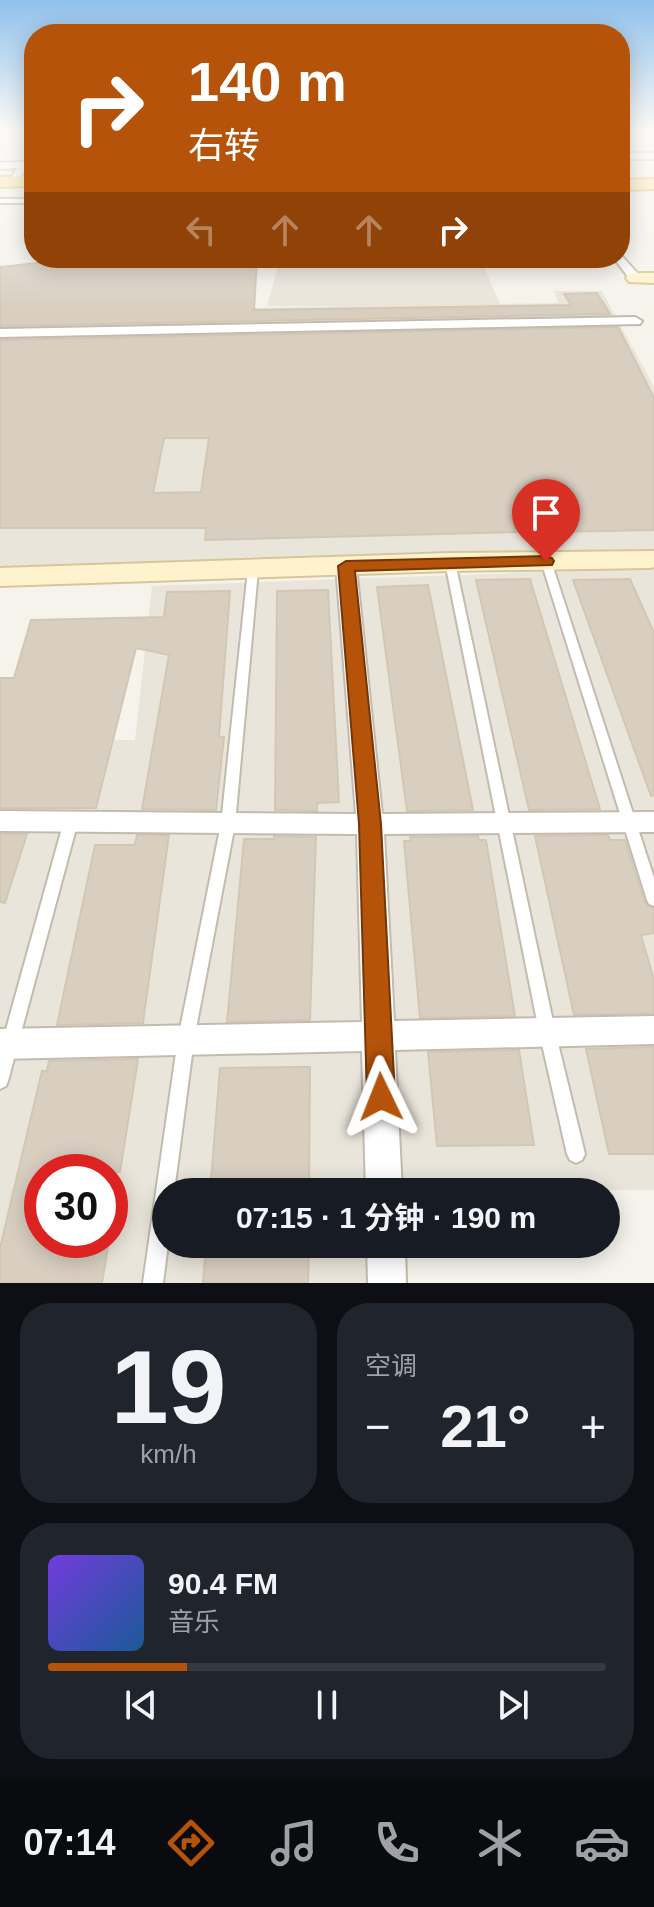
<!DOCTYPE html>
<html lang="zh">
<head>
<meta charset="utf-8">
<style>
  :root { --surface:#171b24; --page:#20242c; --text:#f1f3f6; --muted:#9ea1a6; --line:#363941; --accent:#b45309 }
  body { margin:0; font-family:Helvetica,"Noto Sans SC",sans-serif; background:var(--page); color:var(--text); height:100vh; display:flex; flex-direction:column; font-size:30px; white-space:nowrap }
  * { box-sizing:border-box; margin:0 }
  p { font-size:26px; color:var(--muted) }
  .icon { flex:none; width:44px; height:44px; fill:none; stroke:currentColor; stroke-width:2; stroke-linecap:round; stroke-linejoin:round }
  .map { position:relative; height:1283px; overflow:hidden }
  .side { display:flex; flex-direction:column; gap:20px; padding:20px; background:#0d0f14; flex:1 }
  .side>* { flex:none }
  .banner { position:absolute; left:24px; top:24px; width:606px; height:244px; border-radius:32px; box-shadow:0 4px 20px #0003; background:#b45309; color:#fff; overflow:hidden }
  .speed { position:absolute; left:24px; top:1154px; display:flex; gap:16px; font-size:40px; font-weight:700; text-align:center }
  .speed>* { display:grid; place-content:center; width:104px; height:104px; border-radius:50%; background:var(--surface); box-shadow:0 4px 20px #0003; line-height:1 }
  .speed .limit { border:12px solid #d22; background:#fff; color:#111 }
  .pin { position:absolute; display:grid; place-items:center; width:68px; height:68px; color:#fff; margin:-82px -34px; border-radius:50% 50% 50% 0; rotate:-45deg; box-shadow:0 0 8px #0007 }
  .pin .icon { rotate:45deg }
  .me { position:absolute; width:88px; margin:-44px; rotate:358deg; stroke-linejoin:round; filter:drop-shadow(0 0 6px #0008) }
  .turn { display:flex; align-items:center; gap:28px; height:168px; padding:0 32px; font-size:36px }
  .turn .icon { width:104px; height:104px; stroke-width:2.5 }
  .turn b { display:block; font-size:56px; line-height:68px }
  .lanes { display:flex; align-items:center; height:76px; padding:0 32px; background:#0003; justify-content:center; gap:40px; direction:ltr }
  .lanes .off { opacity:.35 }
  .big { font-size:60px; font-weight:700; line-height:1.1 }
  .side .widget { flex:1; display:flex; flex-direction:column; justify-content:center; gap:12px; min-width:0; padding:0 28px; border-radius:32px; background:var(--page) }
  .side .dial { align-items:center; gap:0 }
  .dial b { font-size:104px; line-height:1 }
  .song { display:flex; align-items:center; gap:24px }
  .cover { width:96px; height:96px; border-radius:12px; background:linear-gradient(135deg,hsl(260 70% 55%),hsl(210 70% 35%)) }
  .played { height:8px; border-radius:4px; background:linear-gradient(90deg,var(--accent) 25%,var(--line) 25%) }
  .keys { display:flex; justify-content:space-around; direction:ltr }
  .heat { display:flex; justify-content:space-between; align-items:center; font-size:44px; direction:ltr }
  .side .tiles { flex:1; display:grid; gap:20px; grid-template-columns:1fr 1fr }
  .widget:last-child { grid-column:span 2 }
  .trip { position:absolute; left:152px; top:1178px; width:468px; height:80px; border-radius:40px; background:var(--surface); box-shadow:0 4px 20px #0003; font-weight:700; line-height:80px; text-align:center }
  .tabs { display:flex; height:128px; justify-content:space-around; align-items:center; background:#090b0e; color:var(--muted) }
  .tabs .icon { width:56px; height:56px }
  .tabs .on { color:var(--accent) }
  .tabs b { font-size:36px; color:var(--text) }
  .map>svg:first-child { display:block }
</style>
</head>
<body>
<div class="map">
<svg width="654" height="1283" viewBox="0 0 654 1283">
  <rect width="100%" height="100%" fill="#f6f3ec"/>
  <g fill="#eae5da" fill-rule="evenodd">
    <polygon points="280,258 480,258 500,304 558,303 554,291 602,291 654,387 654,549 0,569 0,312 352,306 267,306"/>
    <path d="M654,568V1190L166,1192V1244H405L407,1283H0V741L135,740L152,586ZM42,1172H110V1240H42Z"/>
  </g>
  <g fill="#d8cfc1" stroke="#d3c7b4" stroke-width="2" fill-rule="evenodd">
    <polygon points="83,258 86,261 257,259 254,310 571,305 564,294 597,293 610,314 0,326 0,267"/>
    <path d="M618,327L654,398V530L555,532L545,504L511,516L516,532L205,540L206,528H0V340ZM164,438H209L201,492L153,493Z"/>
    <polygon points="530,579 533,589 600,809 529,810 476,580"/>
    <polygon points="630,579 654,633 654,795 651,796 573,580"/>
    <polygon points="428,585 473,810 407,811 377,587"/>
    <polygon points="328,590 339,802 317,803 317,811 275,810 277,591"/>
    <polygon points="230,591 219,737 224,737 216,810 142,809 169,655 136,648 96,808 0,808 0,678 14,678 31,620 164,617 167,592"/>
    <polygon points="0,834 27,834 5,903 0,902"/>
    <polygon points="137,835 169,835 143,1023 57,1025 95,845 135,845"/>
    <polygon points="608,835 610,840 625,840 644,901 654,909 654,933 641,935 654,980 654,1013 574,1015 535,836"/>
    <polygon points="274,836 316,837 310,1020 227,1022 244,839 274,839"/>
    <polygon points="478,836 479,840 486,840 515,1016 420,1018 404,841 411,841 410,837"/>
    <polygon points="654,1047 654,1154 609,1154 586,1049"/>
    <polygon points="519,1050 534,1145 437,1146 428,1052"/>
    <polygon points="138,1059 120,1172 42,1172 42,1240 109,1240 102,1283 0,1283 0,1248 42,1071 47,1071 49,1061"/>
    <polygon points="297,1067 310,1067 309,1192 210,1192 220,1068"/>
    <polygon points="206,1244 309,1244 308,1283 203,1283"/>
  </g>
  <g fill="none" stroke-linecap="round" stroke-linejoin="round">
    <defs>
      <g id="lane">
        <rect x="0" y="199" width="34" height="4"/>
        <polygon points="546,558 551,561 654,878 654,906 649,904 647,900 541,561"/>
        <polygon points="450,559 455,562 555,1031 585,1154 582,1160 576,1163 570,1160 567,1154 539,1031 445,562"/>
        <polygon points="253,567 258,570 235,824 194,1039 174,1192 166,1192 166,1244 168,1244 163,1283 143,1283 178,1039 221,824 248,570"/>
        <polygon points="71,816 76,818 78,821 8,1081 6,1086 0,1089 0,1051 64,821 66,818"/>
      </g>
      <g id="street">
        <rect x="620" y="153" width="34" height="6"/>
        <polygon points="24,162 29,165 15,183 9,183 17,168 0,169 0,163"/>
        <polygon points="620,254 639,275 639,281 631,281 614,258 620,258"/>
        <polygon points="635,317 642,321 640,324 0,337 0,329"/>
        <polygon points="346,560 356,566 382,814 654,812 654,832 384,834 394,1021 654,1016 654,1044 395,1050 402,1192 366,1192 362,1051 0,1059 0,1029 362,1022 357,834 0,831 0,811 356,814 336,566"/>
        <polygon points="367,1244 405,1244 406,1283 368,1283"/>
      </g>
      <g id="secondary">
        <polygon points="635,273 654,273 654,283 629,282 626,278 629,274"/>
        <polygon points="654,551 654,567 650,568 450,571 0,586 0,568 450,553"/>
      </g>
      <g id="primary">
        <polygon points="34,176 34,186 0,187 0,177"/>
        <polygon points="654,179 654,189 620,190 620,180"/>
      </g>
    </defs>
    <use href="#lane" stroke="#c2bbae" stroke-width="4"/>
    <use href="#street" stroke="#c2bbae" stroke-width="4"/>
    <use href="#secondary" stroke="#d6c79b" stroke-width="4"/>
    <use href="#primary" stroke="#e6c16a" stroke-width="4"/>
    <use href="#lane" fill="#fff" fill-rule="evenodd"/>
    <use href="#street" fill="#fff" fill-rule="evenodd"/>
    <use href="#secondary" fill="#fff3cd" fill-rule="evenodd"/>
    <use href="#primary" fill="#ffe39c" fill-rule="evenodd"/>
  </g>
  <linearGradient id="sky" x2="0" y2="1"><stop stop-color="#8fc1ec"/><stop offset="0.42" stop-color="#fbfaf6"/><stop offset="1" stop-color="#fbfaf6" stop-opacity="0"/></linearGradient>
  <rect width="654" height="310" fill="url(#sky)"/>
  <polygon fill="#b45309" stroke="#753606" stroke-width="2" points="546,556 552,558 554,561 552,565 355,571 381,824 395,1097 391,1106 381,1110 371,1106 367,1097 359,824 338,566 346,561"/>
</svg>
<div class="speed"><div class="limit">30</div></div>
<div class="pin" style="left:546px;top:561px;background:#d93025"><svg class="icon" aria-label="arrive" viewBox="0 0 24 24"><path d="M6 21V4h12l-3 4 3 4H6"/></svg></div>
<svg class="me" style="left:381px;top:1097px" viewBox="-20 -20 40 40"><path d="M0-17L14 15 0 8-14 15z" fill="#b45309" stroke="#fff" stroke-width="4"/></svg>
<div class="trip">07:15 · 1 分钟 · 190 m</div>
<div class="banner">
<div class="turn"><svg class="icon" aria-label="right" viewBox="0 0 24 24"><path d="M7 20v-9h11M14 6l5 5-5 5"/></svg><div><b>140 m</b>右转</div></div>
<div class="lanes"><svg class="icon off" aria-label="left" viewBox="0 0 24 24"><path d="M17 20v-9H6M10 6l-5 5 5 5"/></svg><svg class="icon off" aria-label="ahead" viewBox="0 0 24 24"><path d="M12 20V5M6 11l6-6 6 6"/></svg><svg class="icon off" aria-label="ahead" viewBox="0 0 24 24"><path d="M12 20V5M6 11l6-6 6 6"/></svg><svg class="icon" aria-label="right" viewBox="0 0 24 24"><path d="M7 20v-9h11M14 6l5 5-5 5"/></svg></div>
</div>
</div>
<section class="side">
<div class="tiles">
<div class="widget dial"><b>19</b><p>km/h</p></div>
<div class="widget"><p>空调</p>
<div class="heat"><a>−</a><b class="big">21°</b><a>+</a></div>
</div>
<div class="widget">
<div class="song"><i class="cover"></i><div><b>90.4 FM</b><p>音乐</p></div></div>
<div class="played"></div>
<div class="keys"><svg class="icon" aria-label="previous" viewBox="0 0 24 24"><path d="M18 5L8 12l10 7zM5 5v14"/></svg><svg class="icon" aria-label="pause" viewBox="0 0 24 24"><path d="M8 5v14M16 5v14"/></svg><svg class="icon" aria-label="next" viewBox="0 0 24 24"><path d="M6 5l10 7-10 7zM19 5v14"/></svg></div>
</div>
</div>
</section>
<nav class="tabs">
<b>07:14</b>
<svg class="icon on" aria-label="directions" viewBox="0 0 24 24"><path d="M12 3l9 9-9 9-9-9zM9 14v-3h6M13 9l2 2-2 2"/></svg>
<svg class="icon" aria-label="music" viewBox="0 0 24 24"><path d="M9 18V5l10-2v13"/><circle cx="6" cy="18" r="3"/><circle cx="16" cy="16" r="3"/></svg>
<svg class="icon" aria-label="phone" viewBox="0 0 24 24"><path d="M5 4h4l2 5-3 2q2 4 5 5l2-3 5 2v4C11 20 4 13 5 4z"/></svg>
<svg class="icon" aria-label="climate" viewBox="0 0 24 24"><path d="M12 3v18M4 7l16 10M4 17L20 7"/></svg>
<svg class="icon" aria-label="car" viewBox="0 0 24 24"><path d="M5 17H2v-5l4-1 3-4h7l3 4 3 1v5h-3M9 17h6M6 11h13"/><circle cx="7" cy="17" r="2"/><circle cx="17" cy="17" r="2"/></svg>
</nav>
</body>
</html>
